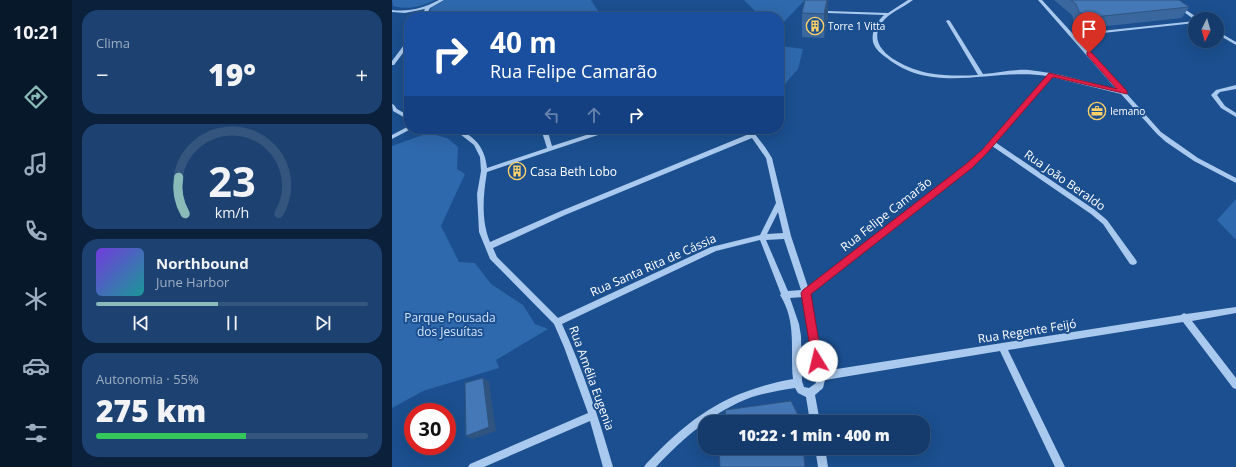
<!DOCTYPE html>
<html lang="pt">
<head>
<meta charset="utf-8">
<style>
  :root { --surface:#143b6b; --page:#1d4271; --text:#f1f3f6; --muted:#9dadc1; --line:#33557e; --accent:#8bbbb9 }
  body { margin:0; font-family:"Open Sans",sans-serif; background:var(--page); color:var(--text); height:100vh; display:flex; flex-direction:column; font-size:15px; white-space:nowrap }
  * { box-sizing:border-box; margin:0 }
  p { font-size:13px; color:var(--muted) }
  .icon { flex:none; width:22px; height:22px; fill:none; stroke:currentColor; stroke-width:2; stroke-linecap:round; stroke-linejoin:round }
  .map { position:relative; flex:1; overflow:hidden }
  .sheet { display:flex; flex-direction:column; gap:10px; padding:10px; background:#0b203b; width:320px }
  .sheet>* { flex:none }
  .banner { position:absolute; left:12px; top:12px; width:380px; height:122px; border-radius:16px; box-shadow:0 4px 16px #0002,0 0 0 1px var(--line); background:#1a4fa0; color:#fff; overflow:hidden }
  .needle { width:26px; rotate:185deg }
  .controls { position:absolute; left:796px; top:12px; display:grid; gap:8px }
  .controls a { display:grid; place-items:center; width:36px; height:36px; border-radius:50%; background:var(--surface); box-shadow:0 4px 16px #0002,0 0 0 1px var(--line); font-size:20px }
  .speed { position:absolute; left:12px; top:403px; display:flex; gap:8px; font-size:20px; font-weight:700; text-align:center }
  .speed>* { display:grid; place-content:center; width:52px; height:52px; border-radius:50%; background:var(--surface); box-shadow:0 4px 16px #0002,0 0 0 1px var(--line); line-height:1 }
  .speed .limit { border:6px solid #d22; background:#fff; color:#111 }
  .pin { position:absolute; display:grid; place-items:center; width:34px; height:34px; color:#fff; margin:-41px -17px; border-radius:50% 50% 50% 0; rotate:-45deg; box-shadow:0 0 4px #0007 }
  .pin .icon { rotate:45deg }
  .me { position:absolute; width:44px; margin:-22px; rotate:351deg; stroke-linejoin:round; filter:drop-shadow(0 0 3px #0008) }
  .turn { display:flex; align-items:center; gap:14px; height:84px; padding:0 20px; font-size:18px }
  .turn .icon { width:52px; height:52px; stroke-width:2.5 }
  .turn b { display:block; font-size:28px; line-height:34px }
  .lanes { display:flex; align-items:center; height:38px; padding:0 20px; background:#0003; justify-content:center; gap:20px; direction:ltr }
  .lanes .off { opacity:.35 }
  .big { font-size:30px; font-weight:800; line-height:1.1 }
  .sheet .widget { flex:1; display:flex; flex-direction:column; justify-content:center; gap:6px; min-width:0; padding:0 14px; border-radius:16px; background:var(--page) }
  .sheet .dial { align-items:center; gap:0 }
  .dial svg { height:104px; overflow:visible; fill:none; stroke:var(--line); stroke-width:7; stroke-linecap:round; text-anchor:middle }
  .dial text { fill:var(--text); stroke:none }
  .song { display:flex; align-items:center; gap:12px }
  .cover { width:48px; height:48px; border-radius:6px; background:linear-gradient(135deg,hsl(260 70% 55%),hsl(180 70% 35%)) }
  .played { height:4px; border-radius:2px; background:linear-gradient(90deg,var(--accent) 45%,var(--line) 45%) }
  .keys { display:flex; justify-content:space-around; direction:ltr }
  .heat { display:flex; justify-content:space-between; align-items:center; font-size:22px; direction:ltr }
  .charge { height:6px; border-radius:3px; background:linear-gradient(90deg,#34c759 55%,var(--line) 0) }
  .trip { position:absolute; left:306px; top:415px; width:232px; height:40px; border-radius:16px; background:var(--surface); box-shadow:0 4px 16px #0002,0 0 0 1px var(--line); font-weight:800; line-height:40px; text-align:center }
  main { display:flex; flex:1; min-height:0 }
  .dock { display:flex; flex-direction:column; width:72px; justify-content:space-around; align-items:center; background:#08182b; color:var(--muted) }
  .dock .icon { width:28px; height:28px }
  .dock .on { color:var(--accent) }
  .dock b { font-size:18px; color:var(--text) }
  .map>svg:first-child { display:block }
</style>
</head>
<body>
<main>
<nav class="dock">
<b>10:21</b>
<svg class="icon on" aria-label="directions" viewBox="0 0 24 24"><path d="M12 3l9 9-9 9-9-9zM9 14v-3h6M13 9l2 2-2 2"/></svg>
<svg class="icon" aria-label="music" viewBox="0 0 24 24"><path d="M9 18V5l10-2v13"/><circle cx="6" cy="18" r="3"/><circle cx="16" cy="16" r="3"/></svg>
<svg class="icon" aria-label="phone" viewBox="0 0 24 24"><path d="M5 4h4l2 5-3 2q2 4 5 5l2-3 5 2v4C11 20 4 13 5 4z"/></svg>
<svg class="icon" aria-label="climate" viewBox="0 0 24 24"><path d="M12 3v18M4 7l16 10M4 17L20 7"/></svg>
<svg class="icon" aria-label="car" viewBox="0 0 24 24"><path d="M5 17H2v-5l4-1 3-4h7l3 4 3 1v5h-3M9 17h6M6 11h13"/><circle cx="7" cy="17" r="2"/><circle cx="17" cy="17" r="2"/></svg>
<svg class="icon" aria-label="filters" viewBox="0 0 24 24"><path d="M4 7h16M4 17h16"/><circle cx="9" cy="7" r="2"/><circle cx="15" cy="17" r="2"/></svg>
</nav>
<section class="sheet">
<div class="widget"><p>Clima</p>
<div class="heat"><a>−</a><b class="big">19°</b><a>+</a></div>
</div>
<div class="widget dial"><svg viewBox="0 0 100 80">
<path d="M14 69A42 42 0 1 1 86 69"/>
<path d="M14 69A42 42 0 0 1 9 41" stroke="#8bbbb9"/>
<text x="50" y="56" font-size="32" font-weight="700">23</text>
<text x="50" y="72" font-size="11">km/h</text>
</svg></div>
<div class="widget">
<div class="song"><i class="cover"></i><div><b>Northbound</b><p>June Harbor</p></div></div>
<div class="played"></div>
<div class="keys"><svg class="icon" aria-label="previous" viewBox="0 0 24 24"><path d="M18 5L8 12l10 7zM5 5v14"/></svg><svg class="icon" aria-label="pause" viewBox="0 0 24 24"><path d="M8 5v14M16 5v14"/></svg><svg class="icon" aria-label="next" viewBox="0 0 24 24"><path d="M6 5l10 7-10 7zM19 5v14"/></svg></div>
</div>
<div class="widget"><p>Autonomia · 55%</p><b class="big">275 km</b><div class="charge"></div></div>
</section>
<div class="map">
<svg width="844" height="467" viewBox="0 0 844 467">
  <rect width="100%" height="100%" fill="#1b4f8f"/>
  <g fill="#2e69ad">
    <path d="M0,0H43C30,7 15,10 1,6Z"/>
    <polygon points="53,0 199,0 210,17 35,17 40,7"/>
    <polygon points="352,0 413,0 390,24 390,46 411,49 406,69 387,91 387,17 367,17 365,13"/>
    <polygon points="36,133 55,138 66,147 65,169 73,174 49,226 67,262 83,263 99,284 131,305 143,324 156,329 104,360 107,368 31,391 0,408 0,146"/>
    <polygon points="844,199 844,240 825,220"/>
  </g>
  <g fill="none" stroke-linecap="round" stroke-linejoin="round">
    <g fill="#a9c9ee" fill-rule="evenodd">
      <path d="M47,0H52L38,8L33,17H29L33,9L13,13L0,12V10C17,12 32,8 47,0Z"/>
      <path d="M516,0H521C511,8 497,12 489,24C472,51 516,69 536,73C553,76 569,76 586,75L554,21L556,20L558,21L591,74C606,73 622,69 637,70C667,73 696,82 725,90L646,0H650L681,34L803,21V23L683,36L769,132L806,158L844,178V183L802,161L774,142L765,134L729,94L660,77L603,142L703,210L715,220L744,260L745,262L744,264L741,265L738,264L711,224L699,214L600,146L579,168L418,294L429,361L432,371L789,315L792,313L794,314L844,307V313L800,321L844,378V389L841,388L791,322L616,350L673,467H663L608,351L433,380L431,388L423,395L428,422H418L414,397L406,393L403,388C388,390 374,393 360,397C322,411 291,438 264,467H252L254,464C299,416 335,391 401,379C398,350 405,322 388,295L389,294L368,240L324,251L170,324C191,370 207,418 221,467H211L198,421L92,467H76L78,464L196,413L172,347L162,324L98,259L87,232L85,194L89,171L88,157L82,145L68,134L55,130L54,129C78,129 93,145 95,168L155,148L149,129H155L160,146L213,129H222L221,130L95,172C91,195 89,221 98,242L169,211L357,134L353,129H359L373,147L380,158L399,236L416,287L575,164L590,150L655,76C602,67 542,96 495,58C489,54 483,49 481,42C479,31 485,22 492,15L436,13L434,12L436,11L496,13ZM360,138L374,158L384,203L368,235L319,247L166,318L105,257L101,248L173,215ZM386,212L391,233L375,234ZM392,239L409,290L396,291L374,240ZM411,297L421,361L425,376L424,383L417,388L412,387L410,381L409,336L407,324L398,298Z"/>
      <polygon points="775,0 780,0 807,19 803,20"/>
      <polygon points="825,31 844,42 844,45 825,34"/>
      <polygon points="15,41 17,41 17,45 2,65 0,65 0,61"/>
      <polygon points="844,85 844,89 828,92 825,95 833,106 844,113 844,117 829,108 819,95 824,90"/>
      <polygon points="0,104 2,105 5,109 17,116 17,120 1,111"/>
      <polygon points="17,126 17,129 19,129 0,139 0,135"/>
      <polygon points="423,448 433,448 436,467 426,467"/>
    </g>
  </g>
  <g fill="#3a679d">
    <polygon points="413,0 436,0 436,16 432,38 410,37 410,13"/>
    <polygon points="662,0 787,0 797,7 790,18 697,28 687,26 682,23 680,15"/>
  </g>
  <g fill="#305480">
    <polygon points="435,0 436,0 436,16 432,38 432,14"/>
    <polygon points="91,378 97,382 104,431 81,439 74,436"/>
  </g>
  <g fill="#4478b7" stroke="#305480">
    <polygon points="413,0 435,0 432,14 410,13"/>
    <polygon points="679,0 787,0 797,7 702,17 692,15 687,12 684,4"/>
    <polygon points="91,378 97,427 74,436 73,383"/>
    <polygon points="399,401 407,417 408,422 335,422 333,410"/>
    <polygon points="327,448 411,448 413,467 328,467"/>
  </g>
  <polygon fill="#e11d48" stroke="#92132f" points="695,52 699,52 735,91 735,94 661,77 595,153 580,168 419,294 430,361 429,365 425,366 421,365 409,293 411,290 574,164 590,150 657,73 725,89 695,55"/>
  <defs>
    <symbol id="building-ring" viewBox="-11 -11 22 22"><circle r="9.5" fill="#1b4f8f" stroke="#ffd166" stroke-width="1.5"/><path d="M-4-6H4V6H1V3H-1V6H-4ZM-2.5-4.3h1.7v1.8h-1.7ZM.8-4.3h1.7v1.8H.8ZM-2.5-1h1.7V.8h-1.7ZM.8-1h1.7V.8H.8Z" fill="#ffd166"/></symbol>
    <symbol id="office-ring" viewBox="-11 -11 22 22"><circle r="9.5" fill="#1b4f8f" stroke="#ffd166" stroke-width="1.5"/><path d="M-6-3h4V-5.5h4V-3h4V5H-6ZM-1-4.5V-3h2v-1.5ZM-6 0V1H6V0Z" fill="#ffd166"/></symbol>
  </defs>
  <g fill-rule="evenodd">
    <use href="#building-ring" x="413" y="16" width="20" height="20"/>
    <use href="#office-ring" x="695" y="101" width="20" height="20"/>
    <use href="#building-ring" x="115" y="161" width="20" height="20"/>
  </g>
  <g text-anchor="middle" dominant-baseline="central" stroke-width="4" stroke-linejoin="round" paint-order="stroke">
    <g font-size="10" fill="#fff" stroke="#1b4f8f" text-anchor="start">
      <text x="436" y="26">Torre 1 Vitta</text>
      <text x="718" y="111">Iemano</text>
    </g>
    <g font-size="12" fill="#fff" stroke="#1b4f8f" text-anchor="start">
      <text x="138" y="171">Casa Beth Lobo</text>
    </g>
    <g font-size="12" fill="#fff" stroke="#1b4f8f">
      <text transform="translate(673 180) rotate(35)">Rua João Beraldo</text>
      <text transform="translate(494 214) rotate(-38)">Rua Felipe Camarão</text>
      <text transform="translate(261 265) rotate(-24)">Rua Santa Rita de Cássia</text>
      <text transform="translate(635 331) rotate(-9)">Rua Regente Feijó</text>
      <text transform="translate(200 378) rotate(70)">Rua Amélia Eugenia</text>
    </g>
    <g font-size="12" fill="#cfe3fa" stroke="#1b4f8f">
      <text x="58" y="317">Parque Pousada<tspan x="58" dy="14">dos Jesuítas</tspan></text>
    </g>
  </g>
</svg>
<div class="controls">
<a><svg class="needle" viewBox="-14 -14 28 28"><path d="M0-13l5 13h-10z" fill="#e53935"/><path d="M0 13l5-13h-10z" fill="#9dadc1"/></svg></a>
</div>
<div class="speed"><div class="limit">30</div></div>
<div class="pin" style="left:697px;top:53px;background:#d93025"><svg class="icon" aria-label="arrive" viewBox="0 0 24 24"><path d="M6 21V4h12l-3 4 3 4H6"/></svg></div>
<svg class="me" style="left:425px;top:361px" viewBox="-20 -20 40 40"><circle r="19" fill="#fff"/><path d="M0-13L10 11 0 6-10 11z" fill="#e11d48"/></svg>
<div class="trip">10:22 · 1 min · 400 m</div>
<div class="banner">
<div class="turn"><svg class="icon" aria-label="right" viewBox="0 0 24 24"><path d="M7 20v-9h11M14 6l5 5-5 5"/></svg><div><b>40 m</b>Rua Felipe Camarão</div></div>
<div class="lanes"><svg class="icon off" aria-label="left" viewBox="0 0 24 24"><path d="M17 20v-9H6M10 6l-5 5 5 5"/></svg><svg class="icon off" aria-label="ahead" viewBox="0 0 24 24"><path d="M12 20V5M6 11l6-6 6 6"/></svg><svg class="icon" aria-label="right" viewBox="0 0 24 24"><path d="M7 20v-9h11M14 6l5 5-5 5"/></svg></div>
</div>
</div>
</main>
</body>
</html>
